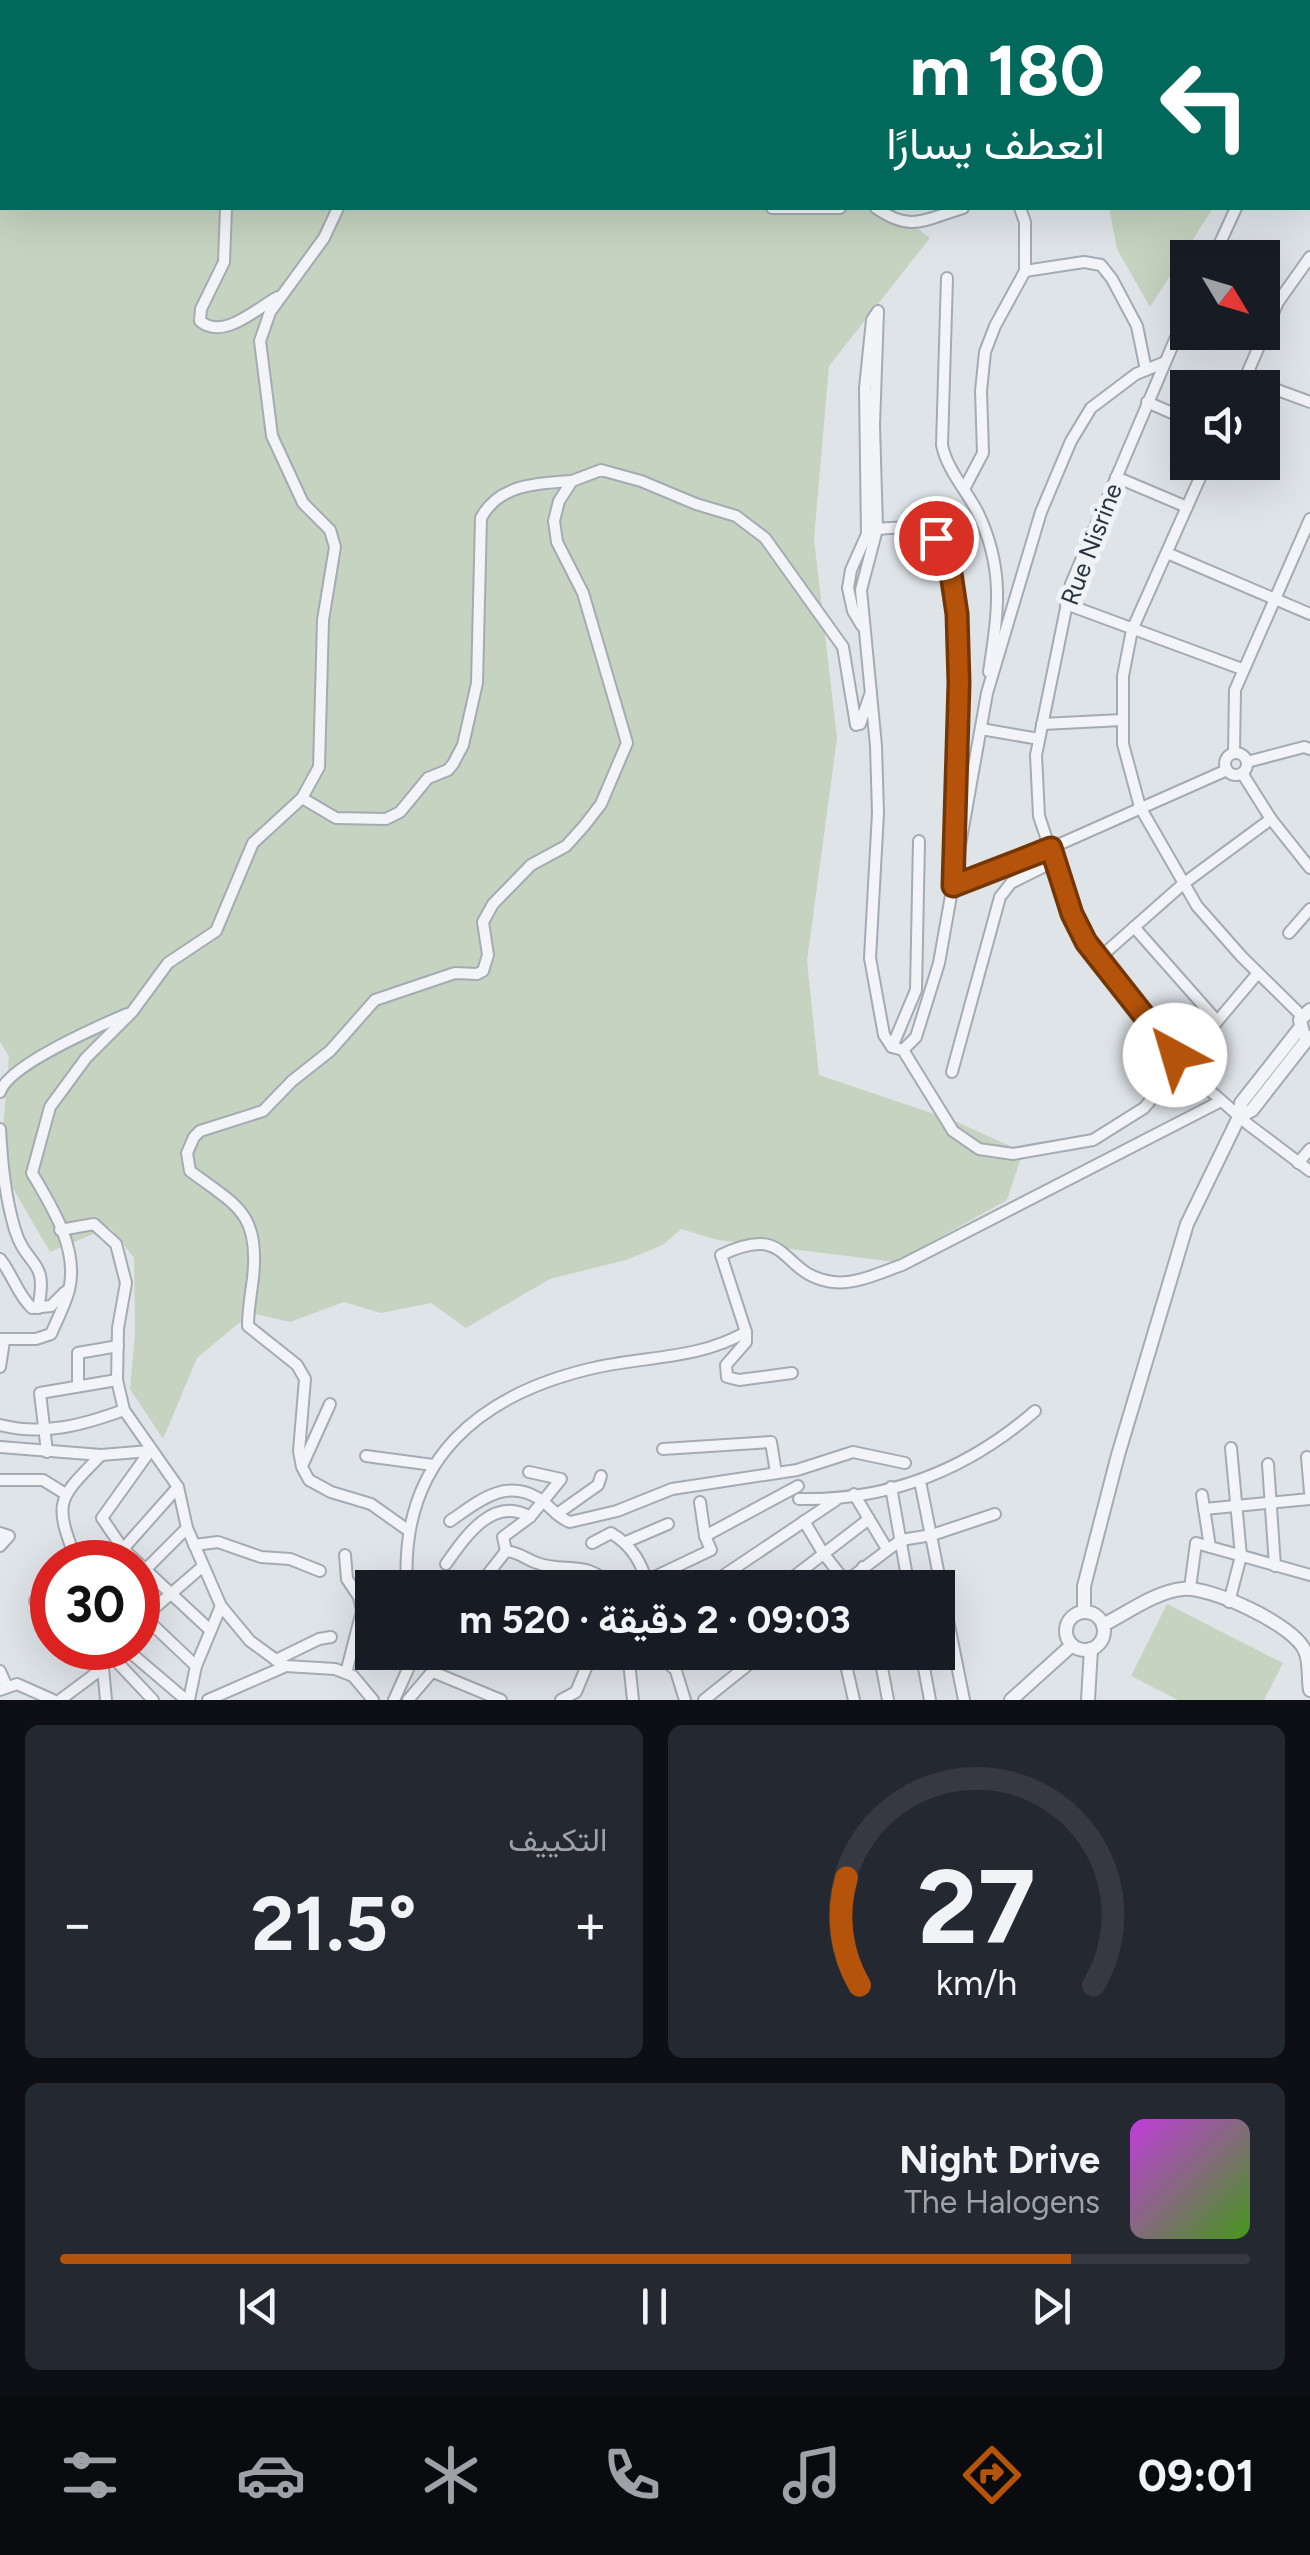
<!DOCTYPE html>
<html lang="ar">
<head>
<meta charset="utf-8">
<style>
  :root { --surface:#171b24; --page:#242831; --text:#f1f3f6; --muted:#9ea1a6; --line:#363941; --accent:#b45309 }
  body { margin:0; font-family:Figtree,Vazirmatn,sans-serif; background:var(--page); color:var(--text); direction:rtl; height:100vh; display:flex; flex-direction:column; font-size:38px; white-space:nowrap }
  * { box-sizing:border-box; margin:0 }
  p { font-size:32px; color:var(--muted) }
  .icon { flex:none; width:55px; height:55px; fill:none; stroke:currentColor; stroke-width:2; stroke-linecap:round; stroke-linejoin:round }
  .map { position:relative; height:1700px; overflow:hidden; direction:ltr }
  .details { display:flex; flex-direction:column; gap:25px; padding:25px; background:#0d0f14; flex:1 }
  .details>* { flex:none }
  .hud { position:absolute; left:0px; top:0px; width:1310px; height:210px; box-shadow:0 10px 40px #0002; direction:rtl; background:#00695c; color:#fff; overflow:hidden }
  .needle { width:65px; rotate:128deg }
  .tools { position:absolute; left:1170px; top:240px; display:grid; gap:20px }
  .tools a { display:grid; place-items:center; width:110px; height:110px; border-radius:0px; background:var(--surface); box-shadow:0 10px 40px #0002; font-size:50px }
  .speed { position:absolute; left:30px; top:1540px; display:flex; gap:20px; font-size:50px; font-weight:700; text-align:center }
  .speed>* { display:grid; place-content:center; width:130px; height:130px; border-radius:50%; background:var(--surface); box-shadow:0 10px 40px #0002; line-height:1 }
  .speed .limit { border:15px solid #d22; background:#fff; color:#111 }
  .pin { position:absolute; display:grid; place-items:center; width:85px; height:85px; color:#fff; margin:-42px; border:5px solid #fff; border-radius:50%; box-shadow:0 2px 10px #0007 }
  .me { position:absolute; width:110px; margin:-55px; rotate:321deg; stroke-linejoin:round; filter:drop-shadow(0 0 8px #0008) }
  .turn { display:flex; align-items:center; gap:35px; height:210px; padding:0 40px; font-size:45px }
  .turn .icon { width:130px; height:130px; stroke-width:2.5 }
  .turn b { display:block; font-size:70px; line-height:85px }
  .big { font-size:75px; font-weight:700; line-height:1.1 }
  .details .widget { flex:1; display:flex; flex-direction:column; justify-content:center; gap:15px; min-width:0; padding:0 35px; border-radius:15px; background:var(--page) }
  .details .dial { align-items:center; gap:0 }
  .dial svg { height:260px; overflow:visible; fill:none; stroke:var(--line); stroke-width:7; stroke-linecap:round; text-anchor:middle }
  .dial text { fill:var(--text); stroke:none }
  .song { display:flex; align-items:center; gap:30px }
  .cover { width:120px; height:120px; border-radius:15px; background:linear-gradient(135deg,hsl(290 70% 55%),hsl(100 70% 35%)) }
  .played { height:10px; border-radius:5px; background:linear-gradient(90deg,var(--accent) 85%,var(--line) 85%) }
  .keys { display:flex; justify-content:space-around; direction:ltr }
  .heat { display:flex; justify-content:space-between; align-items:center; font-size:55px; direction:ltr }
  .details .tiles { flex:1; display:grid; gap:25px; grid-template-columns:1fr 1fr }
  .widget:last-child { grid-column:span 2 }
  .trip { position:absolute; left:355px; top:1570px; width:600px; height:100px; border-radius:0px; background:var(--surface); box-shadow:0 10px 40px #0002; font-weight:700; line-height:100px; text-align:center; direction:rtl }
  .menu { display:flex; height:160px; justify-content:space-around; align-items:center; background:#090b0e; color:var(--muted) }
  .menu .icon { width:70px; height:70px }
  .menu .selected { color:var(--accent) }
  .menu b { font-size:45px; color:var(--text) }
  .map>svg:first-child { display:block }
</style>
</head>
<body>
<div class="map">
<svg width="1310" height="1700" viewBox="0 0 1310 1700">
  <rect width="100%" height="100%" fill="#dfe4e9"/>
  <g fill="#c6d3c0">
    <polygon points="0,0 377,2 2,2 2,208 897,208 894,211 930,238 829,366 814,539 837,738 807,961 819,1075 955,1121 1023,1152 1007,1200 896,1262 718,1240 681,1229 663,1245 626,1260 550,1279 466,1328 431,1303 381,1313 344,1302 290,1322 251,1313 197,1358 163,1439 130,1389 135,1333 134,1258 110,1227 50,1252 0,1166 9,1056 0,1042"/>
    <polygon points="453,0 1310,0 1310,124 1308,125 1308,2 451,2"/>
    <polygon points="1109,208 1213,208 1150,307 1117,249"/>
    <polygon points="1167,1604 1283,1663 1264,1700 1178,1700 1131,1676"/>
  </g>
  <g fill="none" stroke-linecap="round" stroke-linejoin="round">
    <defs>
      <g id="minor">
        <polyline points="410,2 411,0"/>
        <polyline points="775,2 780,0"/>
        <polyline points="1308,132 1310,131"/>
        <polyline points="1308,194 1310,197"/>
        <path d="M226,208L224,262L201,309L200,321C223,341 257,308 278,297"/>
        <polyline points="772,208 840,208"/>
        <path d="M876,208C912,233 925,219 963,208"/>
        <polyline points="1213,258 1236,208"/>
        <polyline points="1025,271 1084,262 1101,265 1112,279 1137,326 1146,370"/>
        <path d="M947,278L942,445C947,470 967,491 978,513C1005,570 998,612 989,672"/>
        <polyline points="1262,295 1278,302"/>
        <polyline points="1188,309 1071,584 1036,755 1039,816 1072,915 1097,960 1181,1065 1249,1125 1310,1171"/>
        <polyline points="1245,378 1310,402"/>
        <polyline points="1241,388 1278,302 1310,257"/>
        <polyline points="1147,402 1188,420"/>
        <polyline points="1207,462 1132,630 1123,676 1123,744 1140,807 1197,906 1242,957 1302,1016"/>
        <polyline points="1116,477 1187,507"/>
        <polyline points="964,489 983,453 981,391 985,352 995,326 1025,271 1025,222 1020,208"/>
        <path d="M877,529C896,528 919,523 935,538C973,573 956,783 955,840"/>
        <polyline points="1167,553 1310,614"/>
        <polyline points="1066,604 1242,669"/>
        <polyline points="862,626 853,611 848,588 851,570 867,534 865,388 872,320 878,311 874,425 877,529 861,590 876,746 878,813 870,958 884,1035 892,1047 903,1050 953,1131 979,1149 1013,1154 1093,1140 1144,1108 1258,973"/>
        <polyline points="1042,724 1122,720"/>
        <polyline points="981,729 1039,739"/>
        <polyline points="1234,753 1235,690 1310,519"/>
        <circle cx="1236" cy="764" r="11"/>
        <polyline points="1247,762 1304,747 1310,749"/>
        <polyline points="1242,773 1271,819 1310,868"/>
        <path d="M302,798L336,818L386,819L400,812L428,778L448,770L453,764L463,745L477,683L481,518C499,484 538,483 572,481"/>
        <polyline points="953,886 1051,848 1227,770"/>
        <polyline points="1134,927 1217,1021"/>
        <polyline points="1289,933 1310,909"/>
        <polyline points="1097,960 1183,884 1271,819"/>
        <polyline points="892,1047 916,990 919,841"/>
        <polyline points="903,1050 916,1037 939,963 987,693 1041,512 1071,441 1091,408 1136,374 1163,363"/>
        <polyline points="952,1072 1000,897 1011,883 1055,861"/>
        <path d="M0,1092C9,1065 99,1026 127,1014"/>
        <path d="M0,1129C2,1164 5,1196 15,1230C27,1269 49,1257 38,1308"/>
        <polyline points="1298,1163 1310,1149"/>
        <polyline points="60,1230 94,1224 116,1244 126,1283 118,1328 117,1380 124,1410 178,1487 187,1528 221,1606 250,1641 276,1660 286,1666 335,1669 353,1676 373,1700"/>
        <path d="M0,1259C13,1275 17,1294 32,1308L51,1306L65,1292"/>
        <polyline points="746,1332 746,1342 726,1365 727,1377 739,1380 792,1373"/>
        <path d="M0,1339H36L51,1334C57,1320 65,1305 69,1290C79,1249 52,1207 32,1173L50,1107L86,1058L132,1012L168,963L216,931L253,843L302,798L319,767L323,620L335,547L330,530L303,503L272,436L260,341L270,312L324,238L338,208"/>
        <polyline points="0,1367 4,1341"/>
        <polyline points="78,1385 78,1353 118,1346"/>
        <path d="M0,1425C43,1436 83,1425 124,1410"/>
        <polyline points="0,1447 101,1455 150,1451"/>
        <polyline points="663,1449 771,1442 776,1473"/>
        <polyline points="150,1451 102,1518 123,1549 209,1629"/>
        <polyline points="47,1452 40,1393 117,1380"/>
        <polyline points="366,1456 433,1465"/>
        <polyline points="1307,1457 1310,1492"/>
        <polyline points="1268,1464 1275,1566"/>
        <polyline points="302,1466 330,1404"/>
        <polyline points="0,1480 43,1480 64,1493"/>
        <polyline points="920,1481 964,1700"/>
        <polyline points="891,1487 909,1588"/>
        <polyline points="854,1494 887,1549"/>
        <polyline points="1202,1495 1210,1547"/>
        <path d="M799,1499C890,1501 967,1470 1035,1411"/>
        <polyline points="700,1502 705,1536"/>
        <polyline points="1204,1509 1310,1499"/>
        <polyline points="557,1514 598,1485 601,1476"/>
        <path d="M450,1521C478,1502 504,1478 538,1498C550,1505 557,1518 570,1522L617,1511L672,1489L797,1470L853,1452L905,1463"/>
        <polyline points="804,1521 823,1553 845,1581"/>
        <path d="M409,1531L371,1504L331,1492L309,1480L302,1467L299,1451L305,1379L297,1365L248,1326C248,1310 251,1294 253,1278C260,1213 237,1206 190,1171L187,1153L194,1137L200,1131L263,1111L292,1081L330,1051L375,1000L455,973L477,974L483,971L488,955L483,922L493,904L531,865L566,846L584,826L601,804L627,743L583,593L557,542L554,521L559,501L572,481L601,470L641,481L696,504L736,516L765,538L843,647L856,725L860,724L871,692"/>
        <polyline points="0,1533 9,1536 0,1546"/>
        <polyline points="626,1542 668,1524"/>
        <path d="M592,1543L611,1533C633,1546 642,1564 649,1588"/>
        <polyline points="194,1545 218,1542 261,1557 290,1559 320,1571"/>
        <polyline points="123,1549 178,1487"/>
        <polyline points="506,1551 503,1537 530,1517 561,1479 529,1472"/>
        <polyline points="345,1555 347,1579 359,1597 362,1611 346,1673"/>
        <path d="M77,1562C53,1501 57,1500 101,1455"/>
        <path d="M446,1564C465,1537 493,1495 530,1517"/>
        <polyline points="863,1567 867,1588"/>
        <polyline points="145,1570 187,1528"/>
        <polyline points="648,1580 711,1550 705,1536 798,1486"/>
        <path d="M407,1588C399,1459 480,1393 598,1367C649,1356 699,1359 746,1332L721,1255C792,1221 778,1275 833,1282C855,1285 882,1272 902,1265L1221,1101"/>
        <path d="M477,1588L506,1551C518,1552 526,1559 537,1563C567,1574 586,1558 613,1588"/>
        <polyline points="705,1588 836,1500"/>
        <polyline points="779,1588 869,1519"/>
        <polyline points="837,1588 901,1540 932,1535 995,1514"/>
        <polyline points="912,1588 939,1574"/>
        <polyline points="1190,1588 1196,1543 1310,1575"/>
        <polyline points="35,1601 52,1593"/>
        <polyline points="1229,1602 1241,1556 1231,1448"/>
        <polyline points="138,1611 196,1666"/>
        <polyline points="144,1617 202,1567"/>
        <polyline points="118,1648 119,1664 153,1700"/>
        <polyline points="125,1648 186,1700"/>
        <polyline points="628,1652 633,1700"/>
        <polyline points="670,1652 685,1700"/>
        <polyline points="843,1652 854,1700"/>
        <polyline points="879,1652 888,1700"/>
        <polyline points="921,1652 930,1700"/>
        <polyline points="276,1660 319,1639 331,1637"/>
        <polyline points="672,1667 696,1652"/>
        <polyline points="0,1671 7,1687"/>
        <polyline points="433,1672 501,1700"/>
        <polyline points="0,1690 17,1684 53,1700"/>
        <polyline points="60,1700 103,1668"/>
        <polyline points="106,1700 103,1668 106,1648"/>
        <polyline points="189,1700 196,1666 221,1606"/>
        <polyline points="208,1700 286,1666"/>
        <polyline points="394,1700 413,1658 412,1652"/>
        <polyline points="408,1700 449,1652"/>
        <polyline points="561,1700 576,1692 588,1663 585,1652"/>
        <polyline points="704,1700 764,1652"/>
      </g>
      <g id="tertiary">
        <polyline points="1303,1033 1300,1020 1310,1010"/>
        <polyline points="1239,1117 1252,1110 1309,1037"/>
        <polyline points="1084,1612 1084,1586 1118,1455 1187,1224 1239,1117 1241,1103 1300,1028"/>
        <circle cx="1085" cy="1631" r="19"/>
        <path d="M1103,1625C1127,1613 1155,1592 1182,1589C1208,1585 1295,1625 1305,1651C1310,1661 1308,1678 1310,1690"/>
        <polyline points="1011,1700 1072,1645"/>
        <polyline points="1088,1700 1091,1649"/>
      </g>
    </defs>
    <use href="#minor" stroke="#a4abb3" stroke-width="14"/>
    <use href="#tertiary" stroke="#a4abb3" stroke-width="16"/>
    <use href="#minor" stroke="#f2f4f7" stroke-width="10"/>
    <use href="#tertiary" stroke="#f2f4f7" stroke-width="12"/>
  </g>
  <g fill="none" stroke-linecap="round" stroke-linejoin="round">
    <defs>
      <polyline id="route" points="936,538 949,560 957,614 959,683 953,886 1051,848 1072,914 1086,942 1175,1055"/>
    </defs>
    <use href="#route" stroke="#753606" stroke-width="25"/>
    <use href="#route" stroke="#b45309" stroke-width="18"/>
  </g>
  <g text-anchor="middle" dominant-baseline="central" stroke-width="10" stroke-linejoin="round" paint-order="stroke">
    <g font-size="25" fill="#273341" stroke="#eff3f6">
      <text transform="translate(1091 544) rotate(-69)">Rue Nisrine</text>
    </g>
  </g>
</svg>
<div class="tools">
<a><svg class="needle" viewBox="-14 -14 28 28"><path d="M0-13l5 13h-10z" fill="#e53935"/><path d="M0 13l5-13h-10z" fill="#9ea1a6"/></svg></a>
<a><svg class="icon" aria-label="sound" viewBox="0 0 24 24"><path d="M4 9h4l5-4v14l-5-4H4zM17 9q2 3 0 6"/></svg></a>
</div>
<div class="speed"><div class="limit">30</div></div>
<div class="pin" style="left:936px;top:538px;background:#d93025"><svg class="icon" aria-label="arrive" viewBox="0 0 24 24"><path d="M6 21V4h12l-3 4 3 4H6"/></svg></div>
<svg class="me" style="left:1175px;top:1055px" viewBox="-20 -20 40 40"><circle r="19" fill="#fff"/><path d="M0-13L10 11 0 6-10 11z" fill="#b45309"/></svg>
<div class="trip">09:03 · 2 دقيقة · 520 m</div>
<div class="hud">
<div class="turn"><svg class="icon" aria-label="left" viewBox="0 0 24 24"><path d="M17 20v-9H6M10 6l-5 5 5 5"/></svg><div><b>180 m</b>انعطف يسارًا</div></div>
</div>
</div>
<section class="details">
<div class="tiles">
<div class="widget dial"><svg viewBox="0 0 100 80">
<path d="M14 69A42 42 0 1 1 86 69"/>
<path d="M14 69A42 42 0 0 1 10 36" stroke="#b45309"/>
<text x="50" y="56" font-size="32" font-weight="700">27</text>
<text x="50" y="72" font-size="11">km/h</text>
</svg></div>
<div class="widget"><p>التكييف</p>
<div class="heat"><a>−</a><b class="big">21.5°</b><a>+</a></div>
</div>
<div class="widget">
<div class="song"><i class="cover"></i><div><b>Night Drive</b><p>The Halogens</p></div></div>
<div class="played"></div>
<div class="keys"><svg class="icon" aria-label="previous" viewBox="0 0 24 24"><path d="M18 5L8 12l10 7zM5 5v14"/></svg><svg class="icon" aria-label="pause" viewBox="0 0 24 24"><path d="M8 5v14M16 5v14"/></svg><svg class="icon" aria-label="next" viewBox="0 0 24 24"><path d="M6 5l10 7-10 7zM19 5v14"/></svg></div>
</div>
</div>
</section>
<nav class="menu">
<b>09:01</b>
<svg class="icon selected" aria-label="directions" viewBox="0 0 24 24"><path d="M12 3l9 9-9 9-9-9zM9 14v-3h6M13 9l2 2-2 2"/></svg>
<svg class="icon" aria-label="music" viewBox="0 0 24 24"><path d="M9 18V5l10-2v13"/><circle cx="6" cy="18" r="3"/><circle cx="16" cy="16" r="3"/></svg>
<svg class="icon" aria-label="phone" viewBox="0 0 24 24"><path d="M5 4h4l2 5-3 2q2 4 5 5l2-3 5 2v4C11 20 4 13 5 4z"/></svg>
<svg class="icon" aria-label="climate" viewBox="0 0 24 24"><path d="M12 3v18M4 7l16 10M4 17L20 7"/></svg>
<svg class="icon" aria-label="car" viewBox="0 0 24 24"><path d="M5 17H2v-5l4-1 3-4h7l3 4 3 1v5h-3M9 17h6M6 11h13"/><circle cx="7" cy="17" r="2"/><circle cx="17" cy="17" r="2"/></svg>
<svg class="icon" aria-label="filters" viewBox="0 0 24 24"><path d="M4 7h16M4 17h16"/><circle cx="9" cy="7" r="2"/><circle cx="15" cy="17" r="2"/></svg>
</nav>
</body>
</html>
